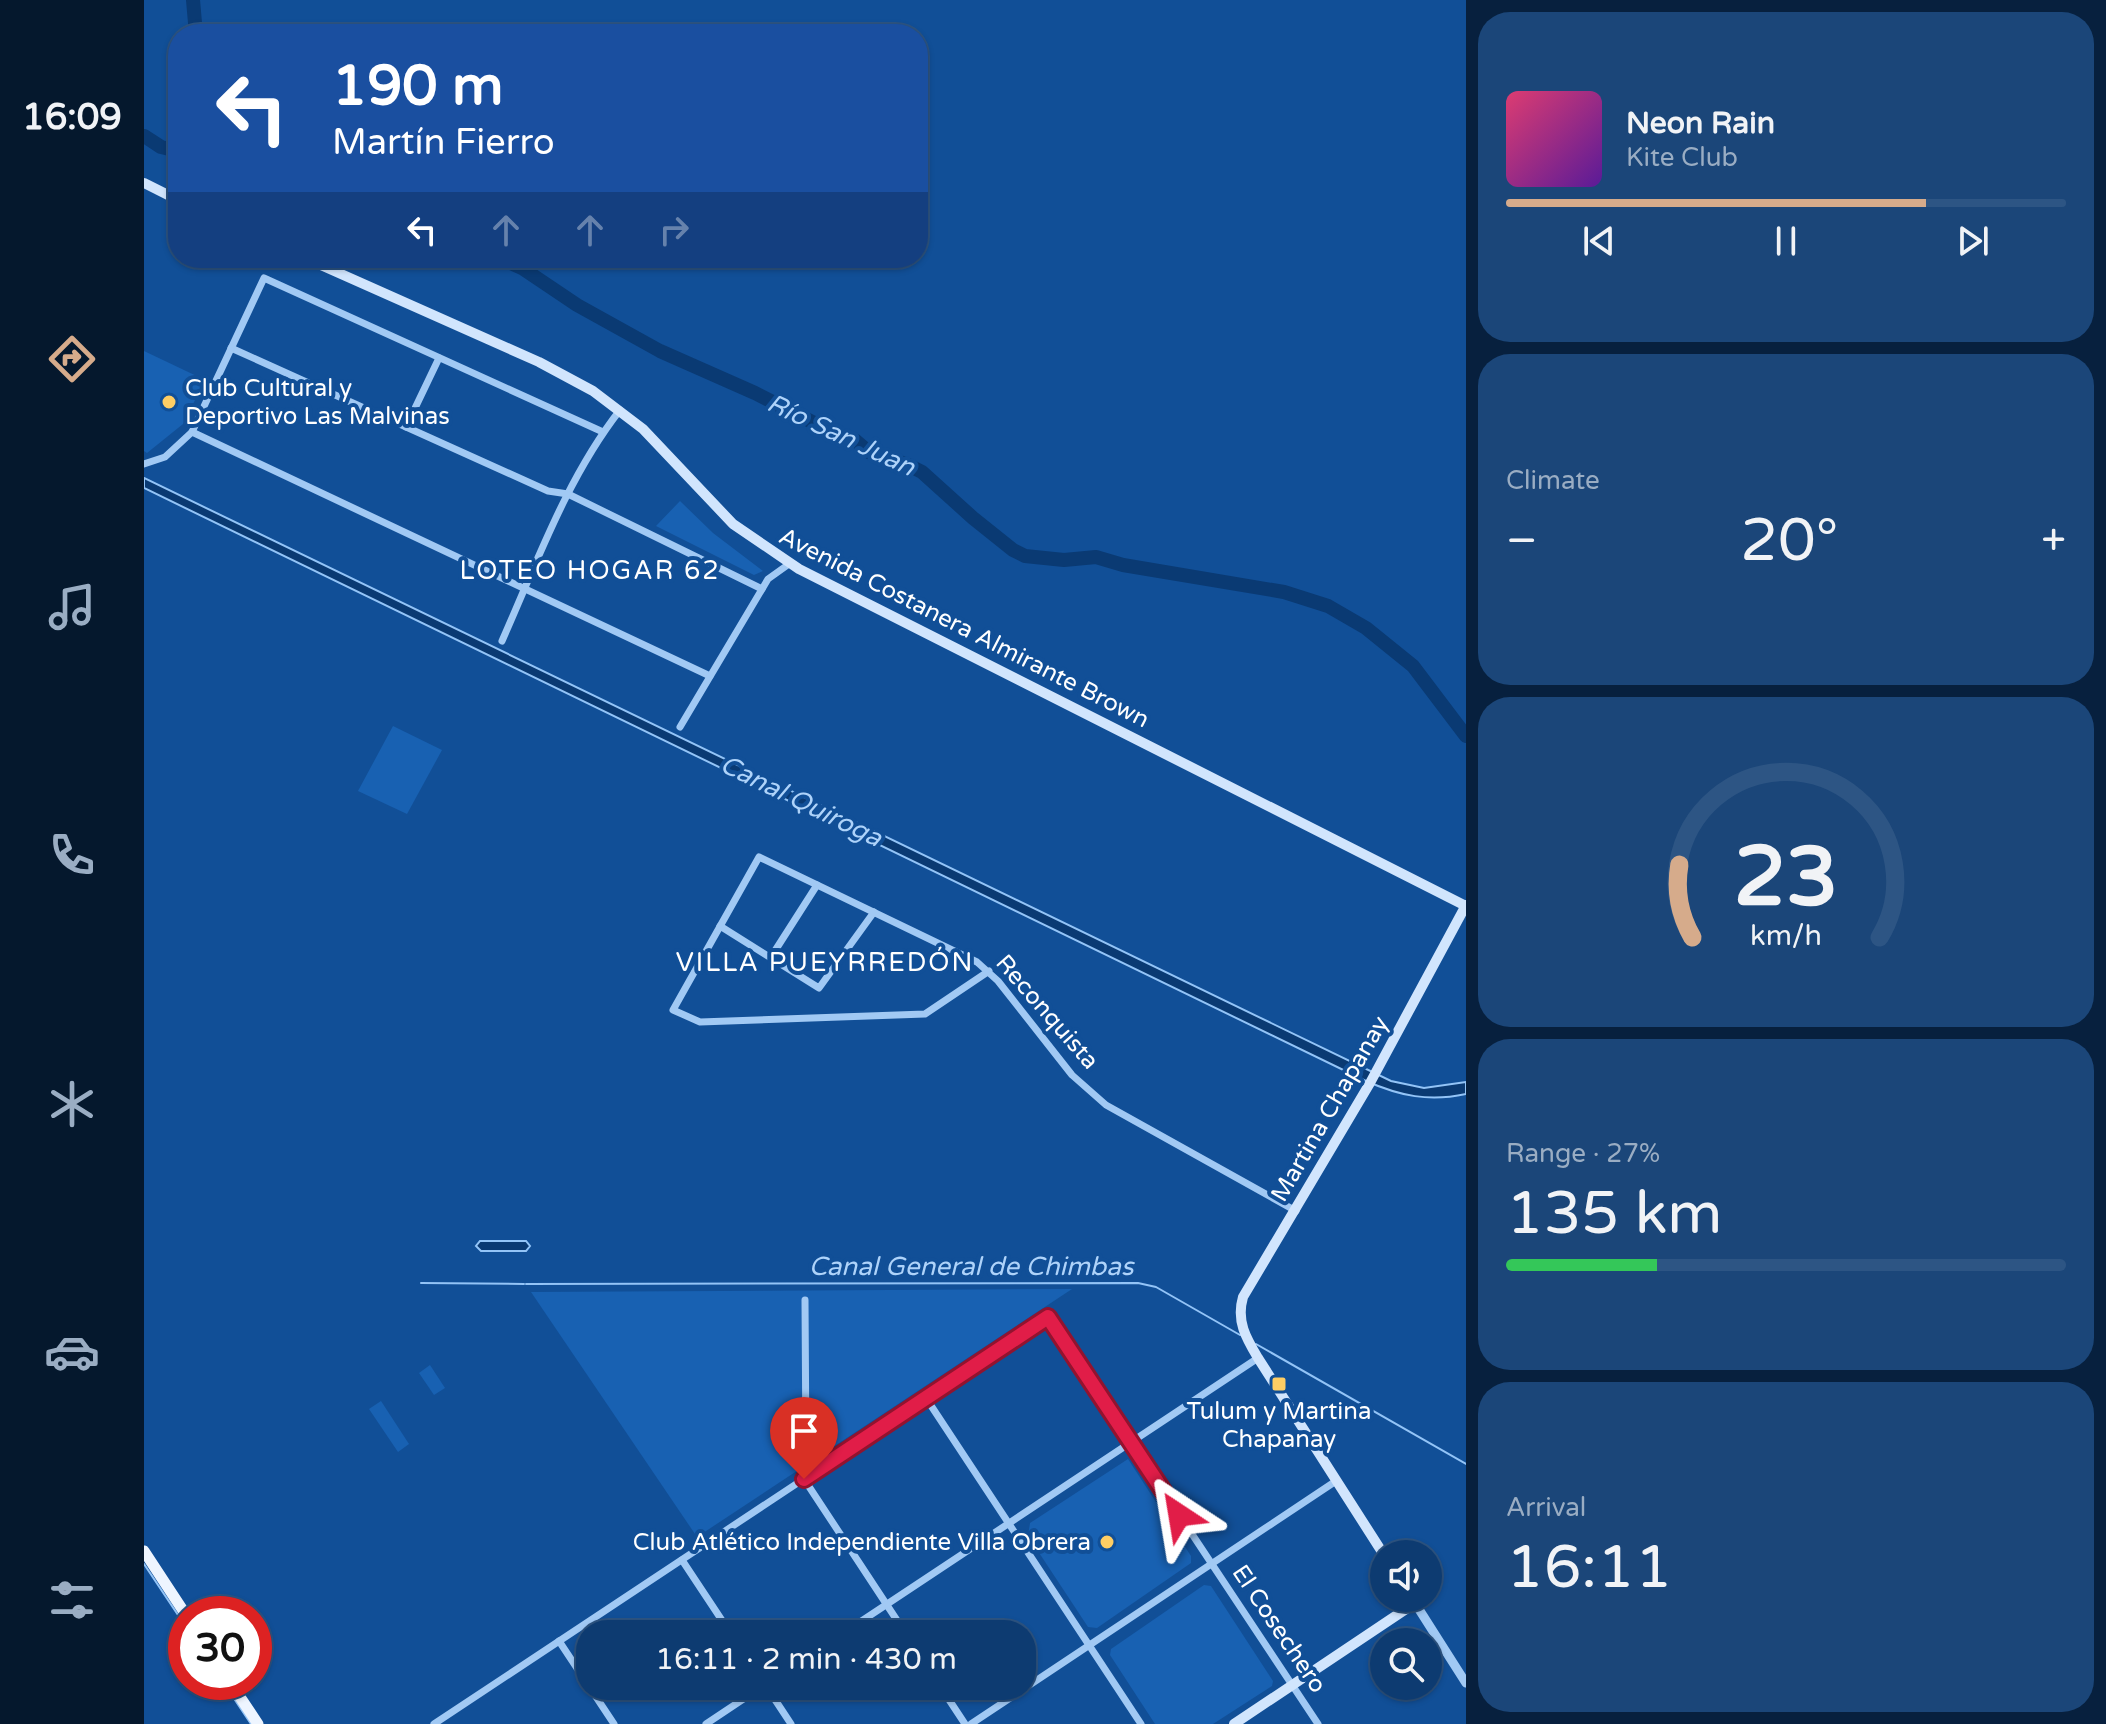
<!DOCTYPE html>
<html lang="en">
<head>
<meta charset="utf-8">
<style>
  :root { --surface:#0d3b71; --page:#1b4679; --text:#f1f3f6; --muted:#9aadc3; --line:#2d5584; --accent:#d6ab8b }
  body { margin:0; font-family:"Varela Round",sans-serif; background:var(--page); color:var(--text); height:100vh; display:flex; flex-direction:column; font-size:30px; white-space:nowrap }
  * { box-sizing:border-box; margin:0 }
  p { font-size:26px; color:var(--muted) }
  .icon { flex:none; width:44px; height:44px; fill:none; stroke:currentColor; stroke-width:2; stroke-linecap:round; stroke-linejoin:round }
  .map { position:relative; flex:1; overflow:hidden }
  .drawer { display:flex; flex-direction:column; gap:12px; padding:12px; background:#07203e; width:640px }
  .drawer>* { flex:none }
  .hud { position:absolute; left:24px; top:24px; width:760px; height:244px; border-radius:32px; box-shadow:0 2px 6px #0004,0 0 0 2px var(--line); background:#1a4fa0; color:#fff; overflow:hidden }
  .tools { position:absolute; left:1226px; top:1540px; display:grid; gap:16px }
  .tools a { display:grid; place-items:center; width:72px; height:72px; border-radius:50%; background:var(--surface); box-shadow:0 2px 6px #0004,0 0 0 2px var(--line); font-size:40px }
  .speed { position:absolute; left:24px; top:1596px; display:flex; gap:16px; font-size:40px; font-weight:700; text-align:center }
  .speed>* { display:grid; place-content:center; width:104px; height:104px; border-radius:50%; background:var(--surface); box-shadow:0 2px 6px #0004,0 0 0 2px var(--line); line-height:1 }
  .speed .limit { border:12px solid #d22; background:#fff; color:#111 }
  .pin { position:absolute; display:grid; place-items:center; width:68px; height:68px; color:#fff; margin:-82px -34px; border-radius:50% 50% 50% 0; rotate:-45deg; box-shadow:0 0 8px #0007 }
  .pin .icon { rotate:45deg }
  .me { position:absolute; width:88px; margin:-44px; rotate:327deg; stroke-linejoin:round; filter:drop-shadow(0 0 6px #0008) }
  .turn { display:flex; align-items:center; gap:28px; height:168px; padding:0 32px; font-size:36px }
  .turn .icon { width:104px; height:104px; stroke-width:2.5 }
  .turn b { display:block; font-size:56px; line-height:68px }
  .lanes { display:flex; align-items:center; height:76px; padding:0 32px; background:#0003; justify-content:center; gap:40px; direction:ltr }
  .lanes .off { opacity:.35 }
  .big { font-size:60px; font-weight:600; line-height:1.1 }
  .drawer .card { flex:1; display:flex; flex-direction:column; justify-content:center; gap:12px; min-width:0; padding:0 28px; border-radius:32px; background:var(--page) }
  .drawer .dial { align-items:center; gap:0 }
  .dial svg { height:208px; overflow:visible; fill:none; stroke:var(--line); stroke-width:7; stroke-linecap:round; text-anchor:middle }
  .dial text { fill:var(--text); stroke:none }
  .song { display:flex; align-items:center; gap:24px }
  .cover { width:96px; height:96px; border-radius:12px; background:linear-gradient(135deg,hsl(340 70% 55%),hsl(270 70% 35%)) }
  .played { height:8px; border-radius:4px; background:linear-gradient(90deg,var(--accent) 75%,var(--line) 75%) }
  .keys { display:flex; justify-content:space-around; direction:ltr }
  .heat { display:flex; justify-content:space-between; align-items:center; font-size:44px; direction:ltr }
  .charge { height:12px; border-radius:6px; background:linear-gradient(90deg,#34c759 27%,var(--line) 0) }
  .trip { position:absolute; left:432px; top:1620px; width:460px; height:80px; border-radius:32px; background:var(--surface); box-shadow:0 2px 6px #0004,0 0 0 2px var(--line); font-weight:600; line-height:80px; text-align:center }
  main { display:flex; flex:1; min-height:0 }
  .tabs { display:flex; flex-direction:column; width:144px; justify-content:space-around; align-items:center; background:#05182d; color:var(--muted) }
  .tabs .icon { width:56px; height:56px }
  .tabs .active { color:var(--accent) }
  .tabs b { font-size:36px; color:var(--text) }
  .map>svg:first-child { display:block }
</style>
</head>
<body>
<main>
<nav class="tabs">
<b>16:09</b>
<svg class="icon active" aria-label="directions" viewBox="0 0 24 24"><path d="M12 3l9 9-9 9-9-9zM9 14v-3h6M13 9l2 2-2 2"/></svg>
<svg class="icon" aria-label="music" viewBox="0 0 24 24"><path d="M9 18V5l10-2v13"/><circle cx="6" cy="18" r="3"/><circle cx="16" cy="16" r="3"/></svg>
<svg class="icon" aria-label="phone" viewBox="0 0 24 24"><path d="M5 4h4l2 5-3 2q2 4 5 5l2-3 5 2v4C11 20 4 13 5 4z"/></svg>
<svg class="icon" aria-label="climate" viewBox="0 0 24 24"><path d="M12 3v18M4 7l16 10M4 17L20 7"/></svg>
<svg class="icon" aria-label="car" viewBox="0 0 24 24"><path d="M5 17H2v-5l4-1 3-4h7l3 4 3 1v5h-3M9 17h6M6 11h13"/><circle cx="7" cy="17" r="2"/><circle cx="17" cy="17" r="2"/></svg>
<svg class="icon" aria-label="filters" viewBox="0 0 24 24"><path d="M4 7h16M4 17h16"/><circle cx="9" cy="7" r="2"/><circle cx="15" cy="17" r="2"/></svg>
</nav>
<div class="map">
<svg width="1322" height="1724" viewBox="0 0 1322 1724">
  <rect width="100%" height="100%" fill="#114f97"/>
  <g fill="#1861b2">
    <polygon points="0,351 61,380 39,424 3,453 0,451"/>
    <polygon points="536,501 569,533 619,571 610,575 512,526"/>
    <polygon points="249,726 298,750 263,814 214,791"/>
    <polygon points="928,1289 553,1537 387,1292"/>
    <polygon points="286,1365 301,1388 290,1395 275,1373"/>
    <polygon points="237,1401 265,1444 254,1452 225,1409"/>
    <polygon points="984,1459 1047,1556 1047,1563 953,1628 944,1627 884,1536 886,1523"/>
    <polygon points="1060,1585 1067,1586 1129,1681 1128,1686 1069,1724 1011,1724 966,1655 967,1649"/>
  </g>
  <g fill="#0a3a73" stroke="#93c4f7" stroke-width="2">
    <path d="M0,478L1247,1081L1280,1088L1322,1082V1094C1285,1102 1256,1096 1222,1081L0,488Z"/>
    <polygon points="336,1241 382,1241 386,1246 382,1251 337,1251 332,1246"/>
  </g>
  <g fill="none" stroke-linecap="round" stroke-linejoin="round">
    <g stroke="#93c4f7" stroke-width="2">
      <polyline points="277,1283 380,1284"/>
      <polyline points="382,1284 994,1283 1012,1287 1096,1335"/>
      <polyline points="1112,1344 1322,1464"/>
      <polyline points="0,1564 42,1627"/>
      <polyline points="79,1682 107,1724"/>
    </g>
    <g stroke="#0a3a73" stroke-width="14">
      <polyline points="49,0 52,34"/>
      <polyline points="0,136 17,147 34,151"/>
      <polyline points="355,258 378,268 433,305 516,351 611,393 696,436 712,441 725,452 764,465 778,472 829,518 869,550 881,556 920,560 952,557 979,565 1140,592 1184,606 1222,628 1269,666 1322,736"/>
    </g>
    <g stroke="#a1c9f4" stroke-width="7">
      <polyline points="87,348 404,491 424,494 618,589"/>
      <polyline points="262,427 295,358"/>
      <polyline points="48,432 566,676"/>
      <polyline points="0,464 21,457 48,432 120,278 459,432"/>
      <path d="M358,641C393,562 423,478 476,410"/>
      <polyline points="536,727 624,579 645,564"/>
      <polyline points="576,926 675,988 730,912"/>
      <polyline points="627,957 673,885"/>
      <polyline points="845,971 781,1014 556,1022 529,1010 615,857 833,962 854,981 928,1075 962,1105 1152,1211"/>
      <polyline points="661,1300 662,1457 670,1472"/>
      <polyline points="782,1398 997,1724"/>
      <polyline points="660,1479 762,1634"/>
      <polyline points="538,1560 587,1634"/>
      <polyline points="698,1634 1114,1358"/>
      <polyline points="415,1641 470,1724"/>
      <polyline points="622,1686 647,1724"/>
      <polyline points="796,1686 821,1724"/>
      <polyline points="290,1724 904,1317 1174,1724"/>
      <polyline points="562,1724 619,1686"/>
      <polyline points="827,1724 1192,1481"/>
    </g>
    <polyline stroke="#a1c9f4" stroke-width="9" points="1271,1603 1322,1683"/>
    <g stroke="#d1e5fd" stroke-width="10">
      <polyline points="0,183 34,200"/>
      <polyline points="161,258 395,362 449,391 499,429 589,524 655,569 1322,906"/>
      <path d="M1240,1555L1114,1358C1102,1338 1092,1321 1099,1297L1226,1083L1322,905"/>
      <polyline points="1090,1724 1271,1603 1268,1598"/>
    </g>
    <g stroke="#eef5ff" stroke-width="11">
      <polyline points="0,1551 42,1615"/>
      <polyline points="86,1682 114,1724"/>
    </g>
  </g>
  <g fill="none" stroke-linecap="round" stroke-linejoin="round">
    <defs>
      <polyline id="route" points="660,1479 904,1317 1035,1515"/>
    </defs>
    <use href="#route" stroke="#92132f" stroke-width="20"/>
    <use href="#route" stroke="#e11d48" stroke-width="14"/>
  </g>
  <g fill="#ffce64" stroke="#114f97" stroke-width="3">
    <circle cx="25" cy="402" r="8"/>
    <rect x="1127" y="1376" width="16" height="16" rx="4"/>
    <circle cx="963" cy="1542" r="8"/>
  </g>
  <g text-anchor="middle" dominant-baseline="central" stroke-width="8" stroke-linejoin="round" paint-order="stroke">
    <g font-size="24" fill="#fff" stroke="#114f97" text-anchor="start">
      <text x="41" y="388">Club Cultural y<tspan x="41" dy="28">Deportivo Las Malvinas</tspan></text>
      <text x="1135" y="1411" text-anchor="middle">Tulum y Martina<tspan x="1135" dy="28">Chapanay</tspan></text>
      <text x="947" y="1542" text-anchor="end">Club Atlético Independiente Villa Obrera</text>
    </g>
    <g font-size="24" fill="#fff" stroke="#114f97">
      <text transform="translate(820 628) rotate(27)">Avenida Costanera Almirante Brown</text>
      <text transform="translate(903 1012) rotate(49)">Reconquista</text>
      <text transform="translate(1186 1109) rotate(-60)">Martina Chapanay</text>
      <text transform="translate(1135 1629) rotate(56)">El Cosechero</text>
    </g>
    <g font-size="26" font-style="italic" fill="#aed3fa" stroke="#114f97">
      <text transform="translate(697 435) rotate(25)">Río San Juan</text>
      <text transform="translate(657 801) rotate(26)">Canal Quiroga</text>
      <text x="827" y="1266">Canal General de Chimbas</text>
    </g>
    <g font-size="26" letter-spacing="2" fill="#fff" stroke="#114f97">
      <text x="446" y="570">LOTEO HOGAR 62</text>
      <text x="681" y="962">VILLA PUEYRREDÓN</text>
    </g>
  </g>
</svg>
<div class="tools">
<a><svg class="icon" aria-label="sound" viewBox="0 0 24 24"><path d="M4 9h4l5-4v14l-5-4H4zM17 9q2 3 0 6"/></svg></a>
<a><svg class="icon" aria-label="search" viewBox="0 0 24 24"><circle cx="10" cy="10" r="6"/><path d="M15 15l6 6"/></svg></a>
</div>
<div class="speed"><div class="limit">30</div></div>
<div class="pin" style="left:660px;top:1479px;background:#d93025"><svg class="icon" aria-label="arrive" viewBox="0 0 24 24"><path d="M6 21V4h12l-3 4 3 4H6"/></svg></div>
<svg class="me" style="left:1035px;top:1515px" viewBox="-20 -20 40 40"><path d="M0-17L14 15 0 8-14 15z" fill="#e11d48" stroke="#fff" stroke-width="4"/></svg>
<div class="trip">16:11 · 2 min · 430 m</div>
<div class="hud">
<div class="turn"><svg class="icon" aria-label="left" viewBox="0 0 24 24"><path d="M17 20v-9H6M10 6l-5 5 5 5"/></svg><div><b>190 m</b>Martín Fierro</div></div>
<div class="lanes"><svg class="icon" aria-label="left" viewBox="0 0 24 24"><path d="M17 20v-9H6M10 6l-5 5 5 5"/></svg><svg class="icon off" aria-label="ahead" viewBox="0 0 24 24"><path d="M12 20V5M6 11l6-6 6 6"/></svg><svg class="icon off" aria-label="ahead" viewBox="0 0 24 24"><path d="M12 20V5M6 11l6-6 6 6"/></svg><svg class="icon off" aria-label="right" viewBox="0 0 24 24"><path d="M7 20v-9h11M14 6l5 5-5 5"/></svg></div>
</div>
</div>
<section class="drawer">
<div class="card">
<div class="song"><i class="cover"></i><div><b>Neon Rain</b><p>Kite Club</p></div></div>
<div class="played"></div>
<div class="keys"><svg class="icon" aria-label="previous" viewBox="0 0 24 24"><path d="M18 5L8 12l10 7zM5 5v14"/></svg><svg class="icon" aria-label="pause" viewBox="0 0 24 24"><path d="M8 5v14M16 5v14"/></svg><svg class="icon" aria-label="next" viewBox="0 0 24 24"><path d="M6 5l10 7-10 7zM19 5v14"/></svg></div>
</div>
<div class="card"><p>Climate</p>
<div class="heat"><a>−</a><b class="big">20°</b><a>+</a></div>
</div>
<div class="card dial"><svg viewBox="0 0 100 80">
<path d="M14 69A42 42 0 1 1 86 69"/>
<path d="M14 69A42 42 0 0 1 9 41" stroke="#d6ab8b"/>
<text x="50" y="56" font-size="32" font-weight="700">23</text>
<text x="50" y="72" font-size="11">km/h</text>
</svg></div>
<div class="card"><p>Range · 27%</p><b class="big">135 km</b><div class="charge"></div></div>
<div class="card"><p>Arrival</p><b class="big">16:11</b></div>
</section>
</main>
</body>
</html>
